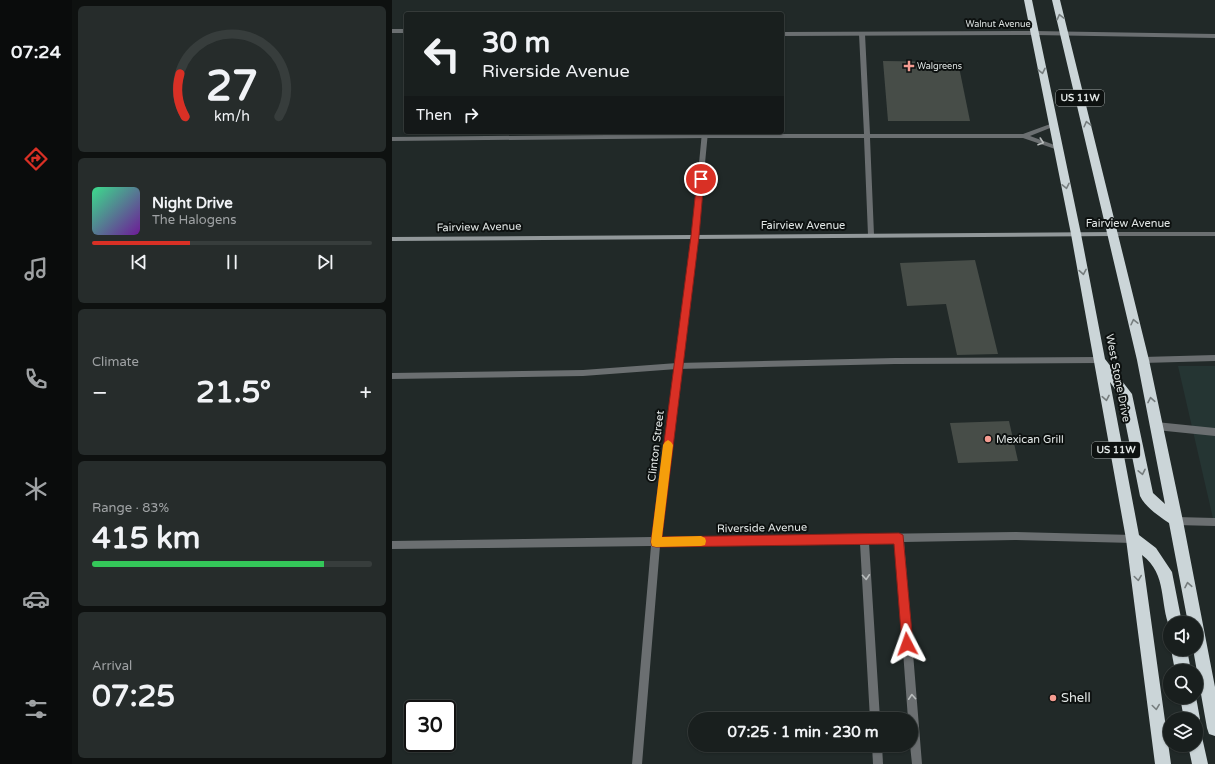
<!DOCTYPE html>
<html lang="en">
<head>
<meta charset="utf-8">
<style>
  :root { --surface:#191f1e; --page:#262c2b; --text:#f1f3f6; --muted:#9fa2a4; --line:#373d3c; --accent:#d93025 }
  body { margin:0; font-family:"Varela Round",sans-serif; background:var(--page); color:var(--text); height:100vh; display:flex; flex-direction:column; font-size:15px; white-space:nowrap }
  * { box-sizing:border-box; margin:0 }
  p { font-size:13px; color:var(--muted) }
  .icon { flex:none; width:22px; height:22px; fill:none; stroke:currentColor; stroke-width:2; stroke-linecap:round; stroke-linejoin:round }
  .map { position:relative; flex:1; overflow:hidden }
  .side { display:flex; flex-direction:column; gap:6px; padding:6px; background:#0e1110; width:320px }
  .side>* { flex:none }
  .banner { position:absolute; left:12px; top:12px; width:380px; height:122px; border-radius:4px; box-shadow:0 1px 3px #0004,0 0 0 1px var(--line); background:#191f1e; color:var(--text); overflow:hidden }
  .fabs { position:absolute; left:771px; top:616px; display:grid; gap:8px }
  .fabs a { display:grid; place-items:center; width:40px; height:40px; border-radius:50%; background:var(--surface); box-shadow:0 1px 3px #0004,0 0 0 1px var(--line); font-size:20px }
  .speed { position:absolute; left:12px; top:700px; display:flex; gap:8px; font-size:20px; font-weight:700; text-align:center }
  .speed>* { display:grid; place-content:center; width:52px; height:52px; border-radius:50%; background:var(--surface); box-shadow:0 1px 3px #0004,0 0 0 1px var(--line); line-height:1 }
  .speed .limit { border:2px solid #111; border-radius:6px; background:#fff; color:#111 }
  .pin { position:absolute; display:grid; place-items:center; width:34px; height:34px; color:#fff; margin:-17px; border:2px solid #fff; border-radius:50%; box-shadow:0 1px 4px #0007 }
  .me { position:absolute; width:44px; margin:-22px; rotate:356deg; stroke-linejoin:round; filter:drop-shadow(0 0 3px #0008) }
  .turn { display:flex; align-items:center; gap:14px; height:84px; padding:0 12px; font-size:18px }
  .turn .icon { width:52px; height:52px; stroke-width:2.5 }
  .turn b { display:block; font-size:28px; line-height:34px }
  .then { display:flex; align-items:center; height:38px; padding:0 12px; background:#0003; gap:8px; font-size:15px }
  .big { font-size:30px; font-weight:700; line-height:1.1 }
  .side .card { flex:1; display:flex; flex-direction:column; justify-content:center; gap:6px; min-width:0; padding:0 14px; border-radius:6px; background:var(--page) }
  .side .dial { align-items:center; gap:0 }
  .dial svg { height:104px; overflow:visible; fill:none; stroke:var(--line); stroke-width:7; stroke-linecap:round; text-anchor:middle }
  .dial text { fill:var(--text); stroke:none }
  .song { display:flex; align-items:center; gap:12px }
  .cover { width:48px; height:48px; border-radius:6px; background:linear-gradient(135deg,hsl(150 70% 55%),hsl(280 70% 35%)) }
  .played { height:4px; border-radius:2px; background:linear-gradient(90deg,var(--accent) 35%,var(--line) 35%) }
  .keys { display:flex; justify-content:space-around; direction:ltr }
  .heat { display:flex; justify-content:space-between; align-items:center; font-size:22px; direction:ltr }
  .charge { height:6px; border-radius:3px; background:linear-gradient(90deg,#34c759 83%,var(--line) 0) }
  .trip { position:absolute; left:296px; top:712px; width:230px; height:40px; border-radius:20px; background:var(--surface); box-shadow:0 1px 3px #0004,0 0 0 1px var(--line); font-weight:700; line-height:40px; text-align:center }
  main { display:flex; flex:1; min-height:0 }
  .dock { display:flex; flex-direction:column; width:72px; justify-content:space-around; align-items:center; background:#0a0c0c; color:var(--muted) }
  .dock .icon { width:28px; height:28px }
  .dock .on { color:var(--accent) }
  .dock b { font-size:18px; color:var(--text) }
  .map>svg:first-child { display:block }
</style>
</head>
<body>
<main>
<nav class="dock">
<b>07:24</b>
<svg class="icon on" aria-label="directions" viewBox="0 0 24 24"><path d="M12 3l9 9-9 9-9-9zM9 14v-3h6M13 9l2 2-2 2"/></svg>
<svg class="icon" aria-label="music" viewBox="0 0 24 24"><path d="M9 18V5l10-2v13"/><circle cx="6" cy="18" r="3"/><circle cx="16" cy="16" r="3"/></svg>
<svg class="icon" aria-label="phone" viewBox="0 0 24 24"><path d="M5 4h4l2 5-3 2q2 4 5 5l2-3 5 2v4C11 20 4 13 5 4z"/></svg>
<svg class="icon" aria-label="climate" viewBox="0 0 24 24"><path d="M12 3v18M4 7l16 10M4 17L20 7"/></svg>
<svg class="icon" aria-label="car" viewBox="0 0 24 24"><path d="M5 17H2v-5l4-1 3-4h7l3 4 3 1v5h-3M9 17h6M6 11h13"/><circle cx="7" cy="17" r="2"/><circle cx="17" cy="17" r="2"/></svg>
<svg class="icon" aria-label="filters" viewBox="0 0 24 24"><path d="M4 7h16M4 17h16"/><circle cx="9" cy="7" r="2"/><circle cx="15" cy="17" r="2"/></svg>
</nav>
<section class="side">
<div class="card dial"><svg viewBox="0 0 100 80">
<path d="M14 69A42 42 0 1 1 86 69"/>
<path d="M14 69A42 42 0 0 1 10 36" stroke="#d93025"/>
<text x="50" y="56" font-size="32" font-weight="700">27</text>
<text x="50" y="72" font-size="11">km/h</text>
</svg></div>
<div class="card">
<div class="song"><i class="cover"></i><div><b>Night Drive</b><p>The Halogens</p></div></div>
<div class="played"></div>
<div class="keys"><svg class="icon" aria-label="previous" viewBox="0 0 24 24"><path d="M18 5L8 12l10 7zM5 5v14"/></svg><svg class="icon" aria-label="pause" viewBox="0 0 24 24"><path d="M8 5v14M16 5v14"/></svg><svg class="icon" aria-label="next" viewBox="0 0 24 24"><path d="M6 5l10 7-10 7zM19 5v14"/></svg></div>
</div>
<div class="card"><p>Climate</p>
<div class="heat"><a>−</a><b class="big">21.5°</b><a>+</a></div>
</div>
<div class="card"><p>Range · 83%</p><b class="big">415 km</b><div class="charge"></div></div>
<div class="card"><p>Arrival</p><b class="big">07:25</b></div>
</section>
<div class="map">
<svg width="823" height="764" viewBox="0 0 823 764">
  <rect width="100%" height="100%" fill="#212928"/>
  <polygon fill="#253533" points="786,366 823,366 823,527"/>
  <g fill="#474d48">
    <polygon points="491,61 566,62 578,121 496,121"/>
    <polygon points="583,260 606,354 565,355 554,304 515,306 508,263"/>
    <polygon points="617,421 626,461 566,463 558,423"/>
  </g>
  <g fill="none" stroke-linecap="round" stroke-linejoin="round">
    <g fill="#6b6f71" fill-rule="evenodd">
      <polygon points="470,32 473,34 478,134 631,134 661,123 663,124 663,126 638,136 668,147 669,148 666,150 631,138 478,138 482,235 479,237 476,235 472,138 313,138 0,141 0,137 313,134 472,134 467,34"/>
      <polygon points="823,355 823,361 751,363 748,362 747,360 748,358 751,357"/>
      <polygon points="707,357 710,358 711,360 710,362 707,363 503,364 285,369 191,376 0,379 0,373 191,370 285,363 503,358"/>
      <polygon points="764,422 823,428 823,436 764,430 761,429 760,426 761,423"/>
    </g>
    <g fill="#6b6f71" fill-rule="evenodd">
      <rect x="0" y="29" width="14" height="4"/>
      <polygon points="642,31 823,34 823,38 642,35 390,36 390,32"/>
      <polygon points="310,132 316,132 306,236 269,537 623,532 741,535 744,536 746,539 744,542 741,543 623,540 512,542 530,764 520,764 518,745 519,719 516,719 503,542 477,543 488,719 478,719 468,543 268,546 250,764 240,764 259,546 0,549 0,541 260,537 300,236"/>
      <polygon points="720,232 823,232 823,236 722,236 719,234"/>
      <polygon points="784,517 823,518 823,526 784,525 781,524 779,521 781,518"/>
      <polygon points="480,745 490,745 491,764 481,764"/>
    </g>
    <polygon fill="#92989a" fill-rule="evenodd" points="722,232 725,234 722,236 0,241 0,237"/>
    <g fill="#cbd5d8" fill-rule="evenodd">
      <path d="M632,0H640L689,234L713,359L740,394L761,493L773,504L745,360L660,0H668L757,360L791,521L823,687V736L817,734L815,728L801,649H804V623H796L777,523C767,516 754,508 748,496L728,396L718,382L747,535L764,548L780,572L790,623H778V628C767,603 776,575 750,555L779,764H763L734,539L679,234Z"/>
      <polygon points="779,649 795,649 799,671 783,671"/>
      <polygon points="788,697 804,697 808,719 806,725 804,725 804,719 792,719"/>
      <polygon points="804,735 810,737 816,764 800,764 796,745 804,745"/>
    </g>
  </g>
  <defs><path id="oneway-chevron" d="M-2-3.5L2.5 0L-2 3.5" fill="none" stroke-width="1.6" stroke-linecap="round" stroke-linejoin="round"/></defs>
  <g stroke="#767d7e">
    <use href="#oneway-chevron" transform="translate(668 17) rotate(-104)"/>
    <use href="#oneway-chevron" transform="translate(650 71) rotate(78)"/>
    <use href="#oneway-chevron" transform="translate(695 124) rotate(-104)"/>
    <use href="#oneway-chevron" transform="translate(674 186) rotate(78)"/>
    <use href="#oneway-chevron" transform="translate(691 272) rotate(80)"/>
    <use href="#oneway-chevron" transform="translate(742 322) rotate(-103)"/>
    <use href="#oneway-chevron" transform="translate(714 398) rotate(79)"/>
    <use href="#oneway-chevron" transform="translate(759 400) rotate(-101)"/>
    <use href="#oneway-chevron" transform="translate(750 472) rotate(78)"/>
    <use href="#oneway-chevron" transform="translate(746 578) rotate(82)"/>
    <use href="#oneway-chevron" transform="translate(796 585) rotate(-101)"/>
    <use href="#oneway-chevron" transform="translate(764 707) rotate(82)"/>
  </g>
  <g stroke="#b8bcbc">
    <use href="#oneway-chevron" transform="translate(649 142) rotate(19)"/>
    <use href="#oneway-chevron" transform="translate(474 577) rotate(86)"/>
    <use href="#oneway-chevron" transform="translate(520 697) rotate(-94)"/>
  </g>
  <polygon fill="#d93025" stroke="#8d1f18" points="309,176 312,179 307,236 270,537 507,533 511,535 521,644 519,648 515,649 511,648 510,644 502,544 264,547 260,546 259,542 299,236 305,179"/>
  <polygon fill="#f59e0b" points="276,440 279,442 281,445 270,537 309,536 313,538 314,541 313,545 309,546 264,547 260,546 259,542 271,445 273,442"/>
  <g fill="#f59c91" stroke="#0d1110" stroke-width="1.5">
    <path d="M515 60h4v4h4v4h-4v4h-4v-4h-4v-4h4z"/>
    <circle cx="596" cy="439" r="4"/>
    <circle cx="661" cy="698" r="4"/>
  </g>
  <g text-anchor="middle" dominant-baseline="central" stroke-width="4" stroke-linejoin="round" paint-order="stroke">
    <g font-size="9" fill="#e1e6e5" stroke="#0d1110">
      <text x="606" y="24">Walnut Avenue</text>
    </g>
    <g font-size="9" fill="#e1e6e5" stroke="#0d1110" text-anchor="start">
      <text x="525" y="66">Walgreens</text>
    </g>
    <g fill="#0d1110" stroke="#a1a6a5" stroke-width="1">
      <rect x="664" y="90" width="48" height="16" rx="3"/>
      <rect x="700" y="442" width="48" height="16" rx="3"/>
    </g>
    <g font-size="10" font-weight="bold" fill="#e1e6e5">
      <text x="688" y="98">US 11W</text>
      <text x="724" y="450">US 11W</text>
    </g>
    <g font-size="11" fill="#e1e6e5" stroke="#0d1110">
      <text x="736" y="223">Fairview Avenue</text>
      <text x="411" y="225">Fairview Avenue</text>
      <text transform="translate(87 227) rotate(-1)">Fairview Avenue</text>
      <text transform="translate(726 378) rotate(79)">West Stone Drive</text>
      <text transform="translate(264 446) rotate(-83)">Clinton Street</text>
      <text transform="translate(370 528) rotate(-1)">Riverside Avenue</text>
    </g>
    <g font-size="11" fill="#e1e6e5" stroke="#0d1110" text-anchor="start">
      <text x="604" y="439">Mexican Grill</text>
    </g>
    <g font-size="13" fill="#e1e6e5" stroke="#0d1110" text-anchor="start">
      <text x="669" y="698">Shell</text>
    </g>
  </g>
</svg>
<div class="fabs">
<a><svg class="icon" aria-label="sound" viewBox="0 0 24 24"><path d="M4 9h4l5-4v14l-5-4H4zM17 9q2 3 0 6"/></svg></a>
<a><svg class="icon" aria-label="search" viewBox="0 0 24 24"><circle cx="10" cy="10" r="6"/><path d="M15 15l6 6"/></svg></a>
<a><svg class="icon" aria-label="layers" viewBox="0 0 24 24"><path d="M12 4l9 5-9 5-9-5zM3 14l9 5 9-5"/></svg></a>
</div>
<div class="speed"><div class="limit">30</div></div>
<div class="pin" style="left:309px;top:179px;background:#d93025"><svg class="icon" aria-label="arrive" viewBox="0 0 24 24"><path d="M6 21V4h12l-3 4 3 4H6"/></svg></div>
<svg class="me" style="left:515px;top:644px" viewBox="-20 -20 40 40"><path d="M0-17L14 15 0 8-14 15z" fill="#d93025" stroke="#fff" stroke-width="4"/></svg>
<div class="trip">07:25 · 1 min · 230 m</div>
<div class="banner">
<div class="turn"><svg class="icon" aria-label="left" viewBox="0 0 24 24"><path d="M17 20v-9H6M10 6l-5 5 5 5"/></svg><div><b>30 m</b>Riverside Avenue</div></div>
<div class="then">Then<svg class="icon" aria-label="right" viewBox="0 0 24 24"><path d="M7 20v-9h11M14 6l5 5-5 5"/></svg></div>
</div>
</div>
</main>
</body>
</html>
